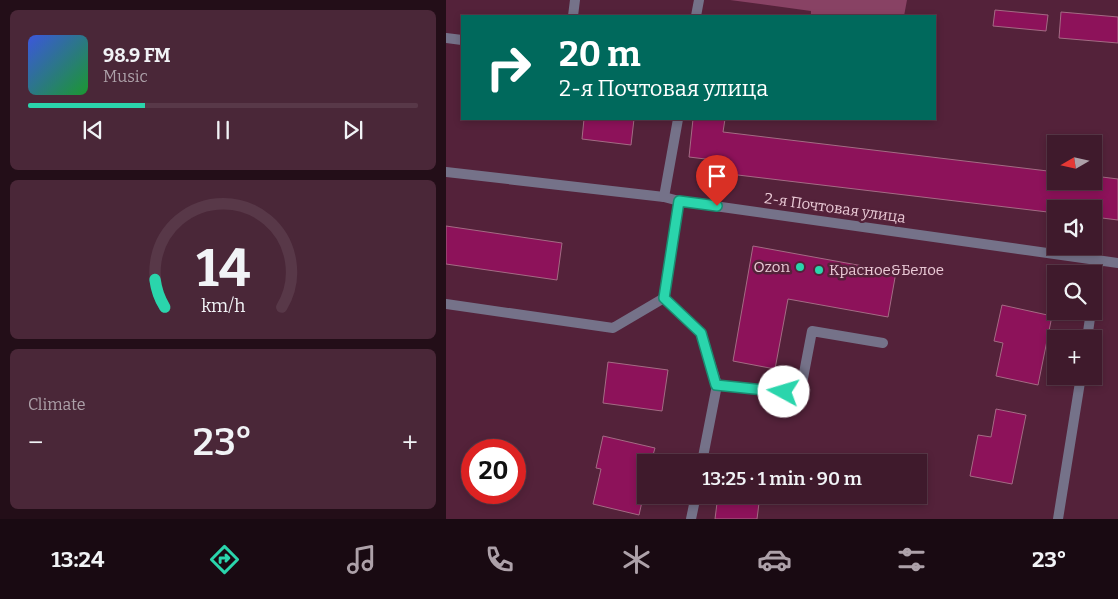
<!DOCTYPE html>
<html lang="en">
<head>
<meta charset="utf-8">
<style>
  :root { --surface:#3f1a2c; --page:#4a2738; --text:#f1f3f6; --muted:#ada1a9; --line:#583848; --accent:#2ad5ac }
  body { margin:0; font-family:Bitter,serif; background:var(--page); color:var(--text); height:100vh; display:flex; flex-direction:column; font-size:19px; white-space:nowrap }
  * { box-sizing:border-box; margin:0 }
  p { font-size:16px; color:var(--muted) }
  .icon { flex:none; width:28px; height:28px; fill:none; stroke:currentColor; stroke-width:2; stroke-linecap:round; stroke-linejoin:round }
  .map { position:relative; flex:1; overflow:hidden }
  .panel { display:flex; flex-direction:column; gap:10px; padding:10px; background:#230e18; width:446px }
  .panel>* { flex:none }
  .top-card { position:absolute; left:15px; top:15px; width:475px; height:105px; border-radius:0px; box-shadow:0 2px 8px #0003,0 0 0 1px var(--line); background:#00695c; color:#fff; overflow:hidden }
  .needle { width:32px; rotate:261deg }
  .buttons { position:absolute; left:601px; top:135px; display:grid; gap:10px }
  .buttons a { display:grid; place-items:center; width:55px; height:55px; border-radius:0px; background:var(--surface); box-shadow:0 2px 8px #0003,0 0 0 1px var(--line); font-size:25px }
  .speed { position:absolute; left:15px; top:439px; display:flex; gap:10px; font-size:25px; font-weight:700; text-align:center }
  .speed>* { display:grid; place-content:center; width:65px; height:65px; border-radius:50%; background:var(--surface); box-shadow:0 2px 8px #0003,0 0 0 1px var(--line); line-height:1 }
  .speed .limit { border:8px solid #d22; background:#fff; color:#111 }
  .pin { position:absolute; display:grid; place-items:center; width:42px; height:42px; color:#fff; margin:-51px -21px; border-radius:50% 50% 50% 0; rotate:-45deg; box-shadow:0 0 5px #0007 }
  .pin .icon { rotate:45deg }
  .me { position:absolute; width:55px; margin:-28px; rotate:276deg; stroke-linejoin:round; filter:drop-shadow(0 0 4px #0008) }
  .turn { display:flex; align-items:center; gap:18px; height:105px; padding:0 15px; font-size:22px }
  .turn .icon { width:65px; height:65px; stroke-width:2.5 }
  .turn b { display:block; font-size:35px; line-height:42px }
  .big { font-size:38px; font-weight:600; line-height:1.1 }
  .panel .tile { flex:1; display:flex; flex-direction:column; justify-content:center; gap:8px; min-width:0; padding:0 18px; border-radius:8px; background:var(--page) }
  .panel .dial { align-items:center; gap:0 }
  .dial svg { height:130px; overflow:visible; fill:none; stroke:var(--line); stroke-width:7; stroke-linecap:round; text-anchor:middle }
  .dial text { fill:var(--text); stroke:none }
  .song { display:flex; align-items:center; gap:15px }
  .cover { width:60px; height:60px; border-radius:8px; background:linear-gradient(135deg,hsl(230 70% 55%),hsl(130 70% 35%)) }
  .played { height:5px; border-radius:2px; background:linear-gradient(90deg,var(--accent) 30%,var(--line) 30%) }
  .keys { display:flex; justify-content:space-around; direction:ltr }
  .heat { display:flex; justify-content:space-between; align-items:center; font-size:28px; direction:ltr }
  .trip { position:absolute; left:191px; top:454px; width:290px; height:50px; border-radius:0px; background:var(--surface); box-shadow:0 2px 8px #0003,0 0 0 1px var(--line); font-weight:600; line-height:50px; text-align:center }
  .dock { display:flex; height:80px; justify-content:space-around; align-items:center; background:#190a12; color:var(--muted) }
  .dock .icon { width:35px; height:35px }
  .dock .current { color:var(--accent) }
  .dock b { font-size:22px; color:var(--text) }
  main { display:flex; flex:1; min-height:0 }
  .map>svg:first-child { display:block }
</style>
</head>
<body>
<main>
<section class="panel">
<div class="tile">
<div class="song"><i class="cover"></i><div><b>98.9 FM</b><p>Music</p></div></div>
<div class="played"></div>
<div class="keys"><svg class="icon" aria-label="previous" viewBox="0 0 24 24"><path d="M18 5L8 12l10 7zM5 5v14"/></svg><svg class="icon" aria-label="pause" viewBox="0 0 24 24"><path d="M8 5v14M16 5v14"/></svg><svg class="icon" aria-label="next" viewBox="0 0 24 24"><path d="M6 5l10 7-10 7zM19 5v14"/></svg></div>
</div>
<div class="tile dial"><svg viewBox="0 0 100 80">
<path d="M14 69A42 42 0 1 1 86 69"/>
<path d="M14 69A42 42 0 0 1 8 52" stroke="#2ad5ac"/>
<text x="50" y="56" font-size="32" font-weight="700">14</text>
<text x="50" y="72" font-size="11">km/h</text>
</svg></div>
<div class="tile"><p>Climate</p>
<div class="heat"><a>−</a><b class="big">23°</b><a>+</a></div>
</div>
</section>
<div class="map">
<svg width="672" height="519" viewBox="0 0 672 519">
  <rect width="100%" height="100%" fill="#54223a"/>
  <polygon fill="#884264" points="284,0 461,0 458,16 365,16 365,11"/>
  <g fill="#8d125a" stroke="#a46b84">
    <polygon points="549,10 602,15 600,31 547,26"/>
    <polygon points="615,12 672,17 672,43 613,38"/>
    <polygon points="138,119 188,119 185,145 136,139"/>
    <polygon points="247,119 279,119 277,132 610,172 610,181 648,181 648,176 672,179 672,220 648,217 648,209 610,209 610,213 275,173 276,161 243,157"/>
    <polygon points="0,226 116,243 111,280 0,264"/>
    <polygon points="307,246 450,272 442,317 342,299 329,369 287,361"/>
    <polygon points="556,305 606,316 592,385 550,376 557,343 548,341"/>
    <polygon points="162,362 222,370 216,411 157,403"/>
    <polygon points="550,409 580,415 566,484 524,476 532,435 545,437"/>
    <polygon points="157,436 209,448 205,462 200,462 200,484 193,515 147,504 155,469 150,468"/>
    <polygon points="272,495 314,495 311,519 269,519"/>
  </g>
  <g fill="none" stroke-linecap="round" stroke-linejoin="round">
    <g stroke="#757289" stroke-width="10">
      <polyline points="127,16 129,0"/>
      <polyline points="0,38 16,40"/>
      <polyline points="0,172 218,197"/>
      <polyline points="271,385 354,394 366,331 437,343"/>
    </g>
    <g stroke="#757289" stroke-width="10">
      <polyline points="250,16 253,0"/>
      <polyline points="232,119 218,197 233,201"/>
      <polyline points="648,296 653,260"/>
      <polyline points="218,298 233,201 672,263"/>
      <polyline points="218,298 255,333 271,385 256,462"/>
      <polyline points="0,304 167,328 218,298"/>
      <polyline points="641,339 645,311"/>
      <polyline points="245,519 250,495"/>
      <polyline points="612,519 635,376"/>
    </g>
  </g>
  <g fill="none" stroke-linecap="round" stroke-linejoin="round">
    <defs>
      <polyline id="route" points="271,206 233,201 218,298 255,333 270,385 338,392"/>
    </defs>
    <use href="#route" stroke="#1b8a70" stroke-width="12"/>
    <use href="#route" stroke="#2ad5ac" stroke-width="9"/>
  </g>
  <g fill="#2ad5ac" stroke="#54223a" stroke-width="2">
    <circle cx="354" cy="267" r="5"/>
    <circle cx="373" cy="270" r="5"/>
  </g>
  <g text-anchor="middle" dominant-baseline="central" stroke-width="5" stroke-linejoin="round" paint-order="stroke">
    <g font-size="15" fill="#e9c9d5" stroke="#54223a">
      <text transform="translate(389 208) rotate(8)">2-я Почтовая улица</text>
    </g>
    <g font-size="15" fill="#e9c9d5" stroke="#54223a" text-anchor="end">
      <text x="344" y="267">Ozon</text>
      <text x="383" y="270" text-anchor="start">Красное&amp;Белое</text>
    </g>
  </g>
</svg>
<div class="buttons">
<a><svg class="needle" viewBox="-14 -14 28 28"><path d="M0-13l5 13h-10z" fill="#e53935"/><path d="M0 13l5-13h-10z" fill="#ada1a9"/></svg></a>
<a><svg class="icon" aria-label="sound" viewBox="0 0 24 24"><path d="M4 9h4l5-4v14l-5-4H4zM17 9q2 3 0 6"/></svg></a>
<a><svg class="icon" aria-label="search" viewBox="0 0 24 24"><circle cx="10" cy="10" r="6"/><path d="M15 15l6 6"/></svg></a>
<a>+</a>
</div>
<div class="speed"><div class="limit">20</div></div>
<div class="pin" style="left:271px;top:206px;background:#d93025"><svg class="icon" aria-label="arrive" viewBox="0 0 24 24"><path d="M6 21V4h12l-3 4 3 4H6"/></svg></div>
<svg class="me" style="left:338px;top:392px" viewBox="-20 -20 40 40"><circle r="19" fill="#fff"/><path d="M0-13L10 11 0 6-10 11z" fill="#2ad5ac"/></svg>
<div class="trip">13:25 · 1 min · 90 m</div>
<div class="top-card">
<div class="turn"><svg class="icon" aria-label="right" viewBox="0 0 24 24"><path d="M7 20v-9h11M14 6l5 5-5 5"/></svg><div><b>20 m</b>2-я Почтовая улица</div></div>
</div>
</div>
</main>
<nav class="dock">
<b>13:24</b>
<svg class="icon current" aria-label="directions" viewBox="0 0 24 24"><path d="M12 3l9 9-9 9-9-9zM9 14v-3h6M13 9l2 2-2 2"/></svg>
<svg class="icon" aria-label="music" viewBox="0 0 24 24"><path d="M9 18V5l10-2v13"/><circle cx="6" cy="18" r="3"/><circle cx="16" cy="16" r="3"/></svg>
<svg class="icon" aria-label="phone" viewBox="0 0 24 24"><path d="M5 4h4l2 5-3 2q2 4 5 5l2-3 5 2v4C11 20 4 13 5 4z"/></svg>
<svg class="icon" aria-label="climate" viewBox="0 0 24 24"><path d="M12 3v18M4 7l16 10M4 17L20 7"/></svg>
<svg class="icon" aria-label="car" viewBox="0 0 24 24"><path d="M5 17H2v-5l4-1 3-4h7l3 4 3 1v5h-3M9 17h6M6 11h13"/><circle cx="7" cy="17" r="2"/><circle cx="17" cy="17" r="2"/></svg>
<svg class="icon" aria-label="filters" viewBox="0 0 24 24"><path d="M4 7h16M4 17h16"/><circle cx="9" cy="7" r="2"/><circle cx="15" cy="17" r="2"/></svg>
<b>23°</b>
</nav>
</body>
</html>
